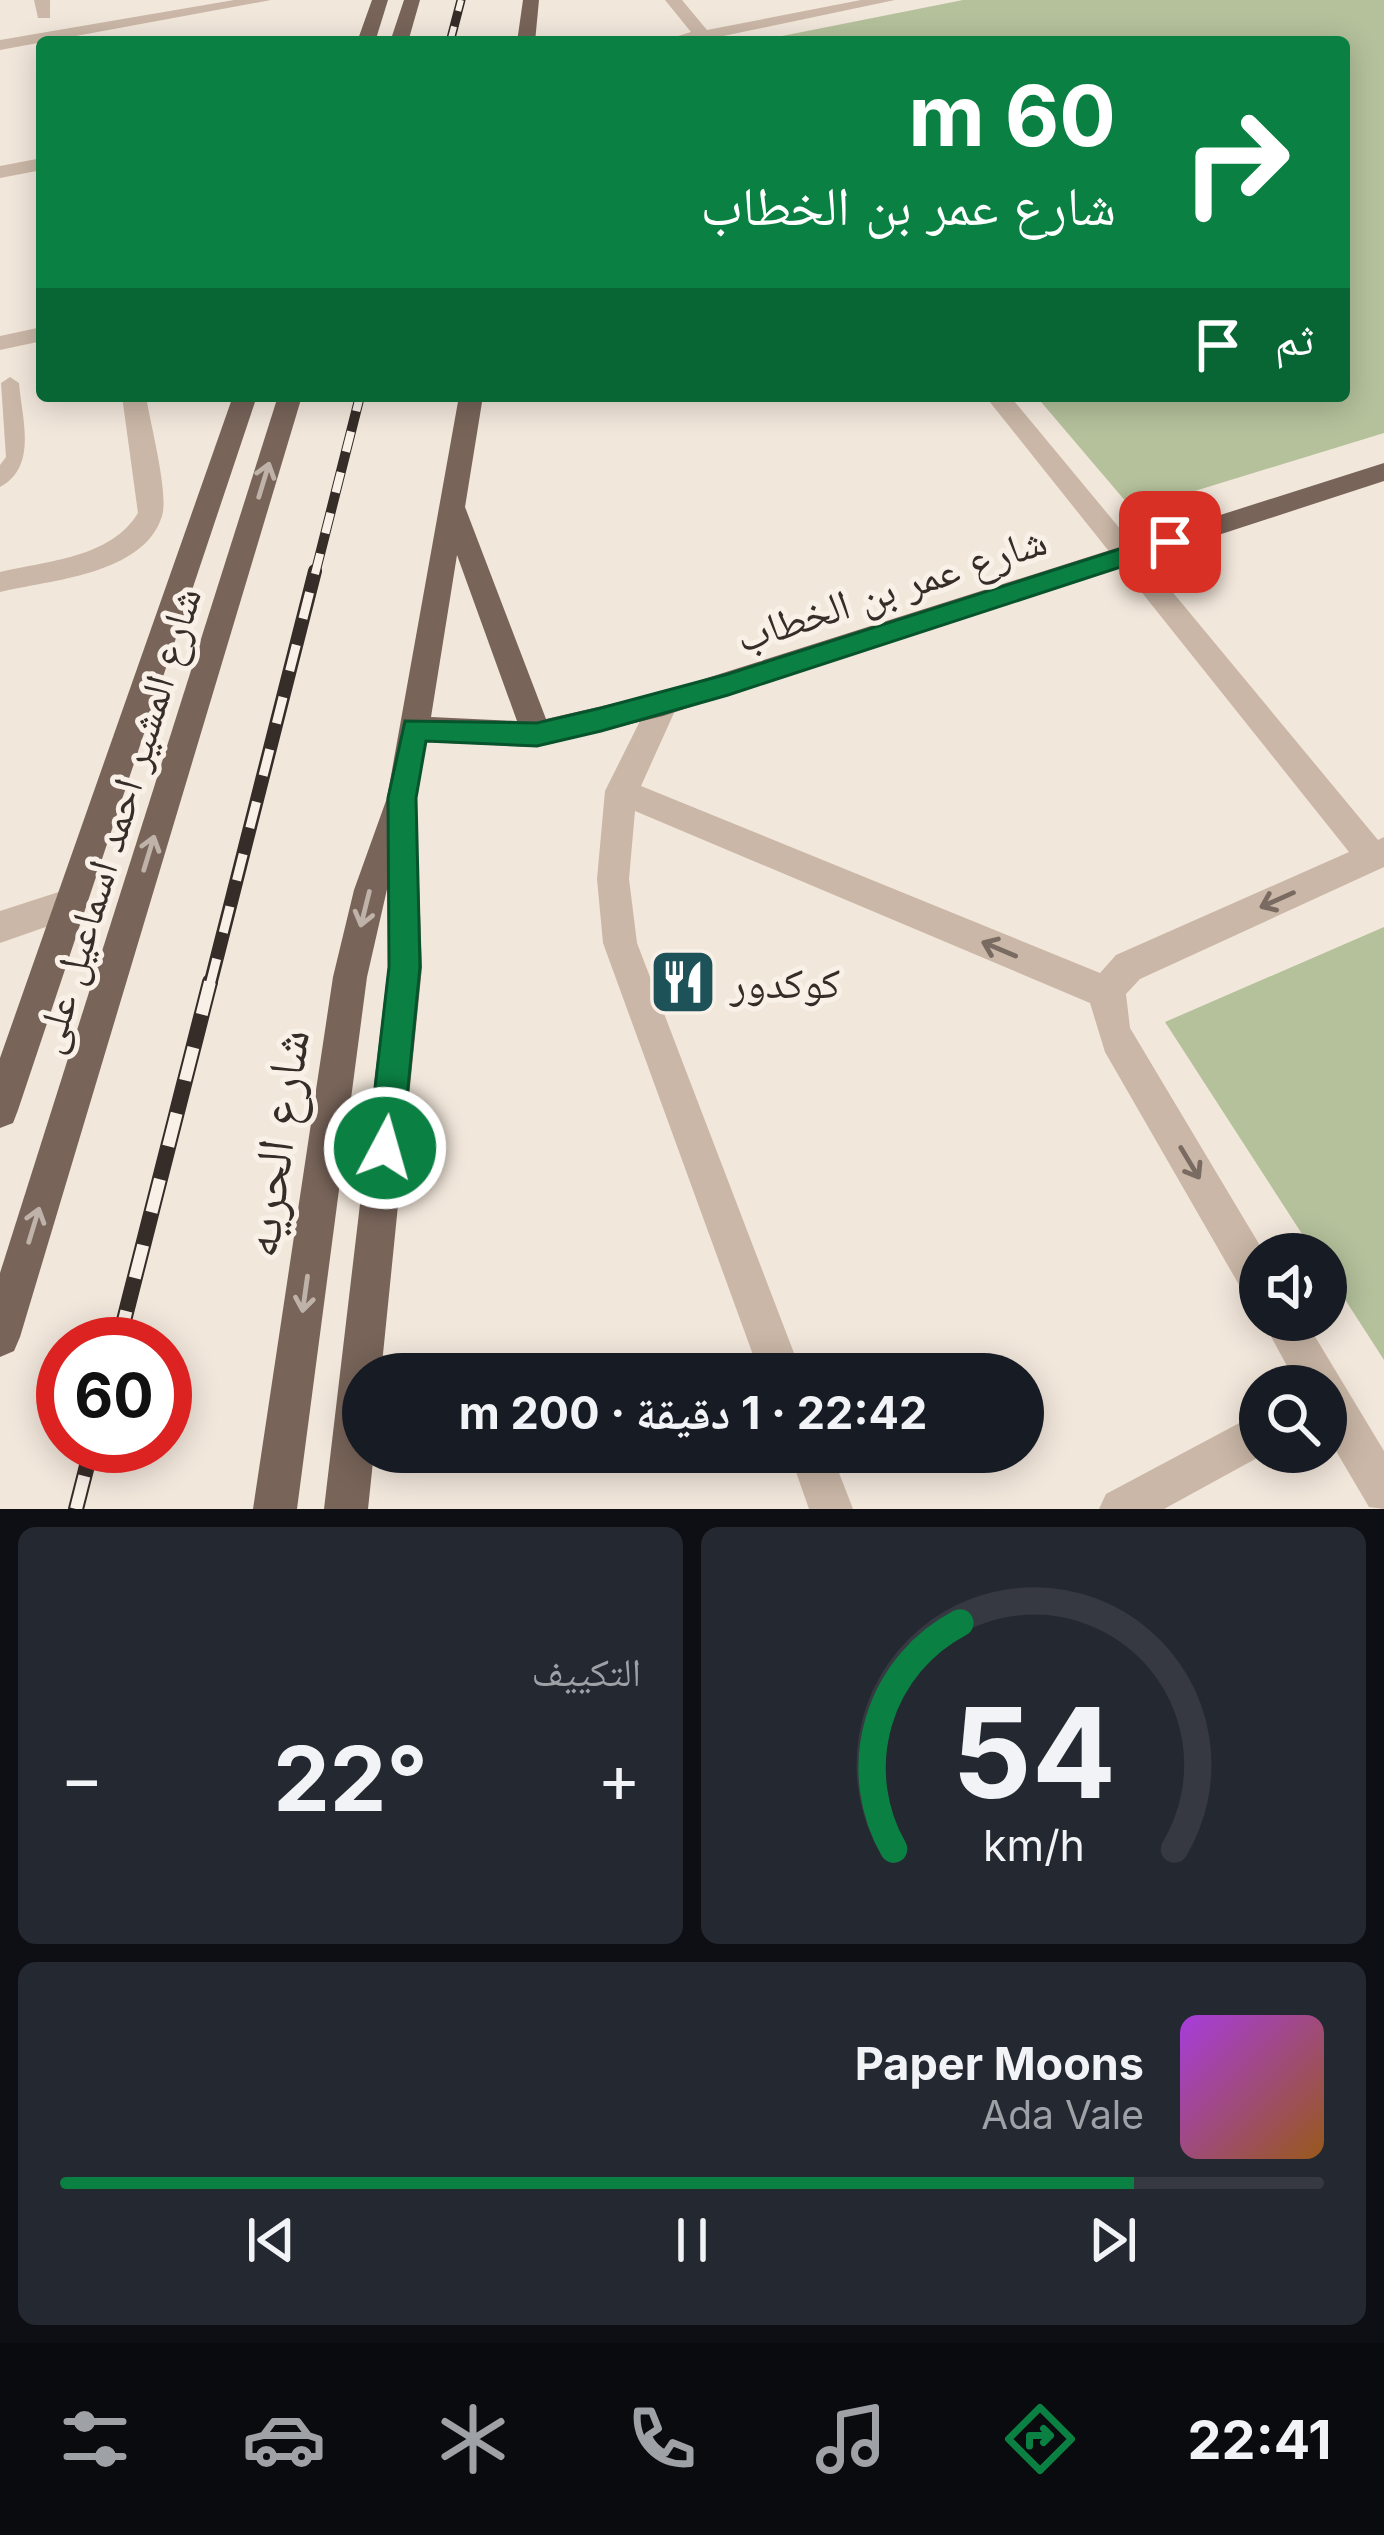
<!DOCTYPE html>
<html lang="ar">
<head>
<meta charset="utf-8">
<style>
  :root { --surface:#171b24; --page:#242831; --text:#f1f3f6; --muted:#9ea1a6; --line:#363941; --accent:#0b8043 }
  body { margin:0; font-family:Inter,"Noto Naskh Arabic",sans-serif; background:var(--page); color:var(--text); direction:rtl; height:100vh; display:flex; flex-direction:column; font-size:45px; white-space:nowrap }
  * { box-sizing:border-box; margin:0 }
  p { font-size:39px; color:var(--muted) }
  .icon { flex:none; width:66px; height:66px; fill:none; stroke:currentColor; stroke-width:2; stroke-linecap:round; stroke-linejoin:round }
  .map { position:relative; height:1509px; overflow:hidden; direction:ltr }
  .details { display:flex; flex-direction:column; gap:18px; padding:18px; background:#0d0f14; flex:1 }
  .details>* { flex:none }
  .hud { position:absolute; left:36px; top:36px; width:1314px; height:366px; border-radius:12px; box-shadow:0 6px 30px #0003; direction:rtl; background:#0b8043; color:#fff; overflow:hidden }
  .controls { position:absolute; left:1239px; top:1233px; display:grid; gap:24px }
  .controls a { display:grid; place-items:center; width:108px; height:108px; border-radius:50%; background:var(--surface); box-shadow:0 6px 30px #0003; font-size:60px }
  .speed { position:absolute; left:36px; top:1317px; display:flex; gap:24px; font-size:60px; font-weight:700; text-align:center }
  .speed>* { display:grid; place-content:center; width:156px; height:156px; border-radius:50%; background:var(--surface); box-shadow:0 6px 30px #0003; line-height:1 }
  .speed .limit { border:18px solid #d22; background:#fff; color:#111 }
  .pin { position:absolute; display:grid; place-items:center; width:102px; height:102px; color:#fff; margin:-51px; border-radius:24px; box-shadow:0 6px 18px #0006 }
  .me { position:absolute; width:132px; margin:-66px; rotate:6deg; stroke-linejoin:round; filter:drop-shadow(0 0 9px #0008) }
  .turn { display:flex; align-items:center; gap:42px; height:252px; padding:0 36px; font-size:54px }
  .turn .icon { width:156px; height:156px; stroke-width:2.5 }
  .turn b { display:block; font-size:84px; line-height:102px }
  .then { display:flex; align-items:center; height:114px; padding:0 36px; background:#0003; gap:24px; font-size:45px }
  .big { font-size:90px; font-weight:700; line-height:1.1 }
  .details .widget { flex:1; display:flex; flex-direction:column; justify-content:center; gap:18px; min-width:0; padding:0 42px; border-radius:18px; background:var(--page) }
  .details .dial { align-items:center; gap:0 }
  .dial svg { height:312px; overflow:visible; fill:none; stroke:var(--line); stroke-width:7; stroke-linecap:round; text-anchor:middle }
  .dial text { fill:var(--text); stroke:none }
  .song { display:flex; align-items:center; gap:36px }
  .cover { width:144px; height:144px; border-radius:18px; background:linear-gradient(135deg,hsl(280 70% 55%),hsl(30 70% 35%)) }
  .played { height:12px; border-radius:6px; background:linear-gradient(90deg,var(--accent) 85%,var(--line) 85%) }
  .keys { display:flex; justify-content:space-around; direction:ltr }
  .heat { display:flex; justify-content:space-between; align-items:center; font-size:66px; direction:ltr }
  .details .tiles { flex:1; display:grid; gap:18px; grid-template-columns:1fr 1fr }
  .widget:last-child { grid-column:span 2 }
  .trip { position:absolute; left:342px; top:1353px; width:702px; height:120px; border-radius:60px; background:var(--surface); box-shadow:0 6px 30px #0003; font-weight:700; line-height:120px; text-align:center; direction:rtl }
  .menu { display:flex; height:192px; justify-content:space-around; align-items:center; background:#090b0e; color:var(--muted) }
  .menu .icon { width:84px; height:84px }
  .menu .selected { color:var(--accent) }
  .menu b { font-size:54px; color:var(--text) }
  .map>svg:first-child { display:block }
</style>
</head>
<body>
<div class="map">
<svg width="1384" height="1509" viewBox="0 0 1384 1509">
  <rect width="100%" height="100%" fill="#f2e7db"/>
  <g fill="#b4c19b">
    <polygon points="963,0 1384,0 1384,433 1133,510 1036,396 1344,396 1344,42 752,42"/>
    <polygon points="1384,927 1384,1360 1326,1270 1326,1254 1315,1254 1165,1022"/>
  </g>
  <g fill="none" stroke-linecap="round" stroke-linejoin="round">
    <path fill="#cab7a7" fill-rule="evenodd" d="M10,377L19,383C22,419 38,467 0,487V465L6,457L1,383Z"/>
    <g fill="#cab7a7" fill-rule="evenodd">
      <polygon points="34,0 50,0 50,18 38,18"/>
      <polygon points="234,0 271,0 0,50 0,40"/>
      <polygon points="665,0 682,0 707,30 861,0 895,0 714,38 717,42 659,42 691,32"/>
      <polygon points="42,158 42,170 0,178 0,166"/>
      <polygon points="42,327 42,341 0,350 0,336"/>
      <path d="M122,396H146C150,423 169,493 162,516C144,575 49,580 0,592V572C46,561 111,558 138,513Z"/>
      <polygon points="985,396 1010,396 1378,840 1384,837 1384,867 1140,979 1126,994 1130,1028 1265,1254 1260,1254 1260,1303 1246,1297 1105,1052 1090,1003 635,811 629,879 637,943 802,1374 760,1374 603,943 597,879 605,791 653,695 673,695 678,704 641,786 1100,973 1116,955 1349,852"/>
      <polygon points="71,888 83,892 87,903 83,914 0,943 0,911"/>
      <polygon points="1262,1320 1305,1320 1384,1451 1384,1509 1369,1507 1326,1434 1326,1386 1298,1386"/>
      <polygon points="1260,1412 1260,1452 1268,1452 1164,1509 1099,1509 1106,1494"/>
      <polygon points="789,1452 831,1452 853,1509 809,1509"/>
    </g>
    <g fill="#786459" fill-rule="evenodd">
      <polygon points="372,0 388,0 375,42 357,42"/>
      <polygon points="404,0 420,0 408,42 390,42"/>
      <polygon points="523,0 539,0 535,42 517,42"/>
      <polygon points="233,396 257,396 18,1110 13,1123 0,1128 0,1058"/>
      <polygon points="278,396 302,396 20,1337 14,1351 0,1357 0,1273"/>
      <path d="M459,396H483L465,507L546,719L663,692L1384,463V481L663,716L537,747L426,742L416,804L422,967L381,1374H363V1452H374L368,1509H324L388,967V885L367,977L297,1509H253L333,977L354,890L387,798ZM457,555L517,721L431,717Z"/>
    </g>
    <defs>
      <polyline id="rail-far3" points="450,42 461,0"/>
      <polyline id="rail-far2" points="315,574 360,396"/>
      <polyline id="rail-far1" points="210,985 315,571"/>
      <g id="rail">
        <polyline points="118,1344 210,982"/>
        <polyline points="76,1509 92,1446"/>
      </g>
    </defs>
    <use href="#rail-far3" stroke="#362c28" stroke-width="9"/>
    <use href="#rail-far2" stroke="#362c28" stroke-width="10"/>
    <use href="#rail-far1" stroke="#362c28" stroke-width="14"/>
    <use href="#rail" stroke="#362c28" stroke-width="16"/>
    <use href="#rail-far3" stroke="#f9f1e8" stroke-width="6" stroke-dasharray="16" stroke-linecap="butt"/>
    <use href="#rail-far2" stroke="#f9f1e8" stroke-width="8" stroke-dasharray="21" stroke-linecap="butt"/>
    <use href="#rail-far1" stroke="#f9f1e8" stroke-width="9" stroke-dasharray="27" stroke-linecap="butt"/>
    <use href="#rail" stroke="#f9f1e8" stroke-width="12" stroke-dasharray="34" stroke-linecap="butt"/>
  </g>
  <defs><path id="oneway-shaft" d="M-6 0H5M1.5-3L5.5 0L1.5 3" fill="none" stroke-width="1.6" stroke-linecap="round" stroke-linejoin="round" transform="scale(3)"/></defs>
  <g stroke="#bfb2a8">
    <use href="#oneway-shaft" transform="translate(264 480) rotate(-73)"/>
    <use href="#oneway-shaft" transform="translate(149 853) rotate(-73)"/>
    <use href="#oneway-shaft" transform="translate(365 909) rotate(104)"/>
    <use href="#oneway-shaft" transform="translate(34 1225) rotate(-73)"/>
    <use href="#oneway-shaft" transform="translate(305 1294) rotate(98)"/>
  </g>
  <g stroke="#796b61">
    <use href="#oneway-shaft" transform="translate(1277 900) rotate(156)"/>
    <use href="#oneway-shaft" transform="translate(999 949) rotate(-157)"/>
    <use href="#oneway-shaft" transform="translate(1190 1163) rotate(59)"/>
  </g>
  <polygon fill="#0b8043" stroke="#07532c" stroke-width="3" points="1170,533 1179,536 1179,548 728,695 601,731 537,746 426,741 416,798 420,967 402,1148 397,1160 385,1165 373,1160 368,1148 389,967 388,798 405,721 537,723 601,708 728,674"/>
  <defs>
    <symbol id="restaurant-square" viewBox="-11 -11 22 22"><rect x="-9" y="-9" width="18" height="18" rx="4" fill="#1d5358" stroke="#f9f1e8"/><path d="M-5-6h1v4h1v-4h1v4h1v-4h1v5L-1.5 .5V6h-2V.5L-5-1ZM5-6V6H3V1.5H1.5Q1.5-4 5-6Z" fill="#fff"/></symbol>
  </defs>
  <g fill-rule="evenodd">
    <use href="#restaurant-square" x="645" y="944" width="76" height="76"/>
  </g>
  <g text-anchor="middle" dominant-baseline="central" stroke-width="10" stroke-linejoin="round" paint-order="stroke">
    <g font-size="42" fill="#362c28" stroke="#f9f1e8">
      <text transform="translate(891 588) rotate(-18)">شارع عمر بن الخطاب</text>
      <text transform="translate(116 820) rotate(-73)">شارع المشير احمد اسماعيل على</text>
    </g>
    <g font-size="42" fill="#362c28" stroke="#f9f1e8" text-anchor="start">
      <text x="730" y="982">كوكدور</text>
    </g>
    <g font-size="51" fill="#362c28" stroke="#f9f1e8">
      <text transform="translate(275 1143) rotate(-82)">شارع الحريه</text>
    </g>
  </g>
</svg>
<div class="controls">
<a><svg class="icon" aria-label="sound" viewBox="0 0 24 24"><path d="M4 9h4l5-4v14l-5-4H4zM17 9q2 3 0 6"/></svg></a>
<a><svg class="icon" aria-label="search" viewBox="0 0 24 24"><circle cx="10" cy="10" r="6"/><path d="M15 15l6 6"/></svg></a>
</div>
<div class="speed"><div class="limit">60</div></div>
<div class="pin" style="left:1170px;top:542px;background:#d93025"><svg class="icon" aria-label="arrive" viewBox="0 0 24 24"><path d="M6 21V4h12l-3 4 3 4H6"/></svg></div>
<svg class="me" style="left:385px;top:1148px" viewBox="-20 -20 40 40"><circle r="17" fill="#0b8043" stroke="#fff" stroke-width="3"/><path d="M0-11L8 9 0 5-8 9z" fill="#fff"/></svg>
<div class="trip">22:42 · 1 دقيقة · 200 m</div>
<div class="hud">
<div class="turn"><svg class="icon" aria-label="right" viewBox="0 0 24 24"><path d="M7 20v-9h11M14 6l5 5-5 5"/></svg><div><b>60 m</b>شارع عمر بن الخطاب</div></div>
<div class="then">ثم<svg class="icon" aria-label="arrive" viewBox="0 0 24 24"><path d="M6 21V4h12l-3 4 3 4H6"/></svg></div>
</div>
</div>
<section class="details">
<div class="tiles">
<div class="widget dial"><svg viewBox="0 0 100 80">
<path d="M14 69A42 42 0 1 1 86 69"/>
<path d="M14 69A42 42 0 0 1 31 11" stroke="#0b8043"/>
<text x="50" y="56" font-size="32" font-weight="700">54</text>
<text x="50" y="72" font-size="11">km/h</text>
</svg></div>
<div class="widget"><p>التكييف</p>
<div class="heat"><a>−</a><b class="big">22°</b><a>+</a></div>
</div>
<div class="widget">
<div class="song"><i class="cover"></i><div><b>Paper Moons</b><p>Ada Vale</p></div></div>
<div class="played"></div>
<div class="keys"><svg class="icon" aria-label="previous" viewBox="0 0 24 24"><path d="M18 5L8 12l10 7zM5 5v14"/></svg><svg class="icon" aria-label="pause" viewBox="0 0 24 24"><path d="M8 5v14M16 5v14"/></svg><svg class="icon" aria-label="next" viewBox="0 0 24 24"><path d="M6 5l10 7-10 7zM19 5v14"/></svg></div>
</div>
</div>
</section>
<nav class="menu">
<b>22:41</b>
<svg class="icon selected" aria-label="directions" viewBox="0 0 24 24"><path d="M12 3l9 9-9 9-9-9zM9 14v-3h6M13 9l2 2-2 2"/></svg>
<svg class="icon" aria-label="music" viewBox="0 0 24 24"><path d="M9 18V5l10-2v13"/><circle cx="6" cy="18" r="3"/><circle cx="16" cy="16" r="3"/></svg>
<svg class="icon" aria-label="phone" viewBox="0 0 24 24"><path d="M5 4h4l2 5-3 2q2 4 5 5l2-3 5 2v4C11 20 4 13 5 4z"/></svg>
<svg class="icon" aria-label="climate" viewBox="0 0 24 24"><path d="M12 3v18M4 7l16 10M4 17L20 7"/></svg>
<svg class="icon" aria-label="car" viewBox="0 0 24 24"><path d="M5 17H2v-5l4-1 3-4h7l3 4 3 1v5h-3M9 17h6M6 11h13"/><circle cx="7" cy="17" r="2"/><circle cx="17" cy="17" r="2"/></svg>
<svg class="icon" aria-label="filters" viewBox="0 0 24 24"><path d="M4 7h16M4 17h16"/><circle cx="9" cy="7" r="2"/><circle cx="15" cy="17" r="2"/></svg>
</nav>
</body>
</html>
